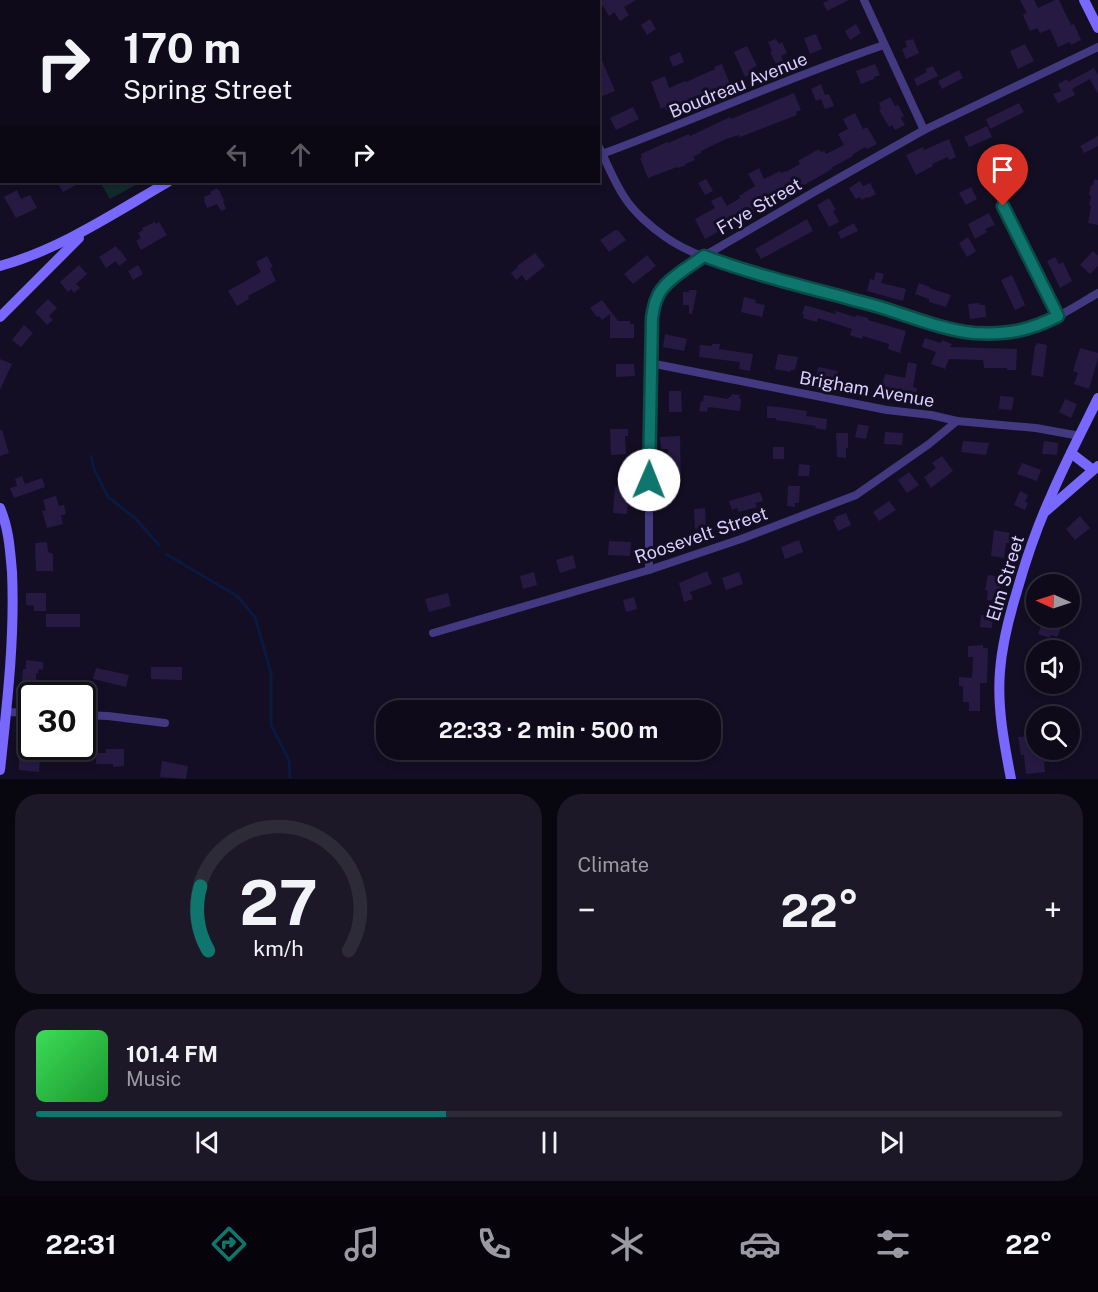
<!DOCTYPE html>
<html lang="en">
<head>
<meta charset="utf-8">
<style>
  :root { --surface:#0e0a1a; --page:#1c1827; --text:#f1f3f6; --muted:#9b9aa2; --line:#2e2b39; --accent:#0f766e }
  body { margin:0; font-family:"Public Sans",sans-serif; background:var(--page); color:var(--text); height:100vh; display:flex; flex-direction:column; font-size:22px; white-space:nowrap }
  * { box-sizing:border-box; margin:0 }
  p { font-size:20px; color:var(--muted) }
  .icon { flex:none; width:33px; height:33px; fill:none; stroke:currentColor; stroke-width:2; stroke-linecap:round; stroke-linejoin:round }
  .map { position:relative; height:779px; overflow:hidden }
  .side { display:flex; flex-direction:column; gap:15px; padding:15px; background:#08060e; flex:1 }
  .side>* { flex:none }
  .banner { position:absolute; left:0px; top:0px; width:600px; height:183px; box-shadow:0 3px 9px #0003,0 0 0 2px var(--line); background:#0e0a1a; color:var(--text); overflow:hidden }
  .needle { width:39px; rotate:273deg }
  .controls { position:absolute; left:1026px; top:574px; display:grid; gap:12px }
  .controls a { display:grid; place-items:center; width:54px; height:54px; border-radius:50%; background:var(--surface); box-shadow:0 3px 9px #0003,0 0 0 2px var(--line); font-size:30px }
  .speed { position:absolute; left:18px; top:682px; display:flex; gap:12px; font-size:30px; font-weight:700; text-align:center }
  .speed>* { display:grid; place-content:center; width:78px; height:78px; border-radius:50%; background:var(--surface); box-shadow:0 3px 9px #0003,0 0 0 2px var(--line); line-height:1 }
  .speed .limit { border:3px solid #111; border-radius:9px; background:#fff; color:#111 }
  .pin { position:absolute; display:grid; place-items:center; width:51px; height:51px; color:#fff; margin:-62px -26px; border-radius:50% 50% 50% 0; rotate:-45deg; box-shadow:0 0 6px #0007 }
  .pin .icon { rotate:45deg }
  .me { position:absolute; width:66px; margin:-33px; rotate:1deg; stroke-linejoin:round; filter:drop-shadow(0 0 4px #0008) }
  .turn { display:flex; align-items:center; gap:21px; height:126px; padding:0 24px; font-size:27px }
  .turn .icon { width:78px; height:78px; stroke-width:2.5 }
  .turn b { display:block; font-size:42px; line-height:51px }
  .lanes { display:flex; align-items:center; height:57px; padding:0 24px; background:#0003; justify-content:center; gap:30px; direction:ltr }
  .lanes .off { opacity:.35 }
  .big { font-size:45px; font-weight:700; line-height:1.1 }
  .side .widget { flex:1; display:flex; flex-direction:column; justify-content:center; gap:9px; min-width:0; padding:0 21px; border-radius:24px; background:var(--page) }
  .side .dial { align-items:center; gap:0 }
  .dial svg { height:156px; overflow:visible; fill:none; stroke:var(--line); stroke-width:7; stroke-linecap:round; text-anchor:middle }
  .dial text { fill:var(--text); stroke:none }
  .song { display:flex; align-items:center; gap:18px }
  .cover { width:72px; height:72px; border-radius:9px; background:linear-gradient(135deg,hsl(130 70% 55%),hsl(130 70% 35%)) }
  .played { height:6px; border-radius:3px; background:linear-gradient(90deg,var(--accent) 40%,var(--line) 40%) }
  .keys { display:flex; justify-content:space-around; direction:ltr }
  .heat { display:flex; justify-content:space-between; align-items:center; font-size:33px; direction:ltr }
  .side .tiles { flex:1; display:grid; gap:15px; grid-template-columns:1fr 1fr }
  .widget:last-child { grid-column:span 2 }
  .trip { position:absolute; left:376px; top:700px; width:345px; height:60px; border-radius:24px; background:var(--surface); box-shadow:0 3px 9px #0003,0 0 0 2px var(--line); font-weight:700; line-height:60px; text-align:center }
  .menu { display:flex; height:96px; justify-content:space-around; align-items:center; background:#06040a; color:var(--muted) }
  .menu .icon { width:42px; height:42px }
  .menu .on { color:var(--accent) }
  .menu b { font-size:27px; color:var(--text) }
  .map>svg:first-child { display:block }
</style>
</head>
<body>
<div class="map">
<svg width="1098" height="779" viewBox="0 0 1098 779">
  <rect width="100%" height="100%" fill="#130e23"/>
  <g fill="#112b2c">
    <polygon points="0,0 244,0 245,1 2,2 1,24 0,25"/>
    <polygon points="100,182 141,182 110,199"/>
  </g>
  <g fill="none" stroke-linecap="round" stroke-linejoin="round">
    <g stroke="#0a193f" stroke-width="3">
      <polyline points="91,456 94,469 108,497 135,518 159,545"/>
      <polyline points="166,554 237,596 255,617 271,673 271,725 289,760 290,779"/>
    </g>
  </g>
  <g fill="#261a43">
    <polygon points="599,0 636,0 624,7 629,15 620,21 614,12 609,16"/>
    <polygon points="829,0 849,0 827,11 823,3"/>
    <polygon points="1020,0 1034,0 1038,8 1055,0 1059,0 1071,25 1074,24 1081,40 1071,45 1070,42 1058,47 1050,29 1040,33 1037,28 1030,31 1023,15 1027,13"/>
    <polygon points="650,19 656,29 647,35 641,25"/>
    <polygon points="856,24 861,33 850,40 845,31"/>
    <polygon points="816,34 822,49 810,54 804,38"/>
    <polygon points="776,39 779,44 782,42 787,53 781,56 783,61 776,64 770,52 772,51 768,42"/>
    <polygon points="913,39 919,53 906,59 902,49 907,47 905,41"/>
    <polygon points="1025,44 1034,61 1018,69 1010,51"/>
    <polygon points="747,46 757,66 752,68 754,73 745,77 734,52"/>
    <polygon points="598,51 615,91 600,97 598,91"/>
    <polygon points="680,52 684,62 673,67 669,57"/>
    <polygon points="722,64 731,87 683,107 682,104 666,110 665,107 661,109 651,82 665,76 669,88 685,81 686,82 715,69 714,67"/>
    <polygon points="875,64 880,75 874,77 874,79 861,84 856,71"/>
    <polygon points="933,66 938,76 917,86 914,79 927,72 925,69"/>
    <polygon points="1094,68 1098,75 1098,94 1090,79 1072,89 1075,95 1058,103 1053,94 1061,91 1058,84 1067,79 1068,82"/>
    <polygon points="959,70 963,78 942,89 938,81"/>
    <polygon points="821,84 825,95 829,94 834,106 825,109 821,99 816,101 811,89"/>
    <polygon points="794,93 801,110 796,112 797,115 740,137 739,135 726,139 701,151 701,153 693,157 695,160 685,164 686,165 678,168 677,167 648,178 640,158 642,158 641,154 667,142 668,143 689,134 690,136 730,117 731,119"/>
    <polygon points="890,97 895,106 898,105 904,116 901,118 905,125 895,130 892,125 889,127 879,110 881,108 879,103"/>
    <polygon points="1019,103 1024,112 990,129 986,119"/>
    <polygon points="633,107 639,119 616,130 610,118"/>
    <polygon points="855,113 863,129 867,127 877,144 867,149 865,147 852,155 853,156 831,168 832,169 813,180 705,239 695,219 715,208 711,201 721,196 727,206 740,198 739,196 755,186 748,174 759,168 764,179 780,171 781,173 785,171 786,172 800,164 798,161 819,149 821,152 824,151 826,154 844,145 838,134 848,129 843,119"/>
    <polygon points="987,126 992,137 969,147 964,137"/>
    <polygon points="1098,136 1098,146 1084,153 1080,146"/>
    <polygon points="949,139 956,157 949,160 948,157 932,164 933,166 916,175 906,155 923,147 924,150"/>
    <polygon points="706,179 713,191 705,195 698,183"/>
    <polygon points="1094,179 1098,180 1098,225 1088,223 1091,206 1089,205 1091,196 1089,195 1091,185 1093,186"/>
    <polygon points="860,181 863,186 870,183 876,194 868,198 867,197 862,200 860,197 856,199 849,188"/>
    <polygon points="57,182 82,182 63,192"/>
    <polygon points="971,187 977,199 966,205 959,193"/>
    <polygon points="217,188 218,190 219,190 224,200 223,201 226,209 221,211 217,204 207,208 204,201 205,200 204,197 211,194 210,192"/>
    <polygon points="17,190 21,199 30,195 37,208 16,218 4,197"/>
    <polygon points="829,198 836,210 833,211 839,222 829,227 817,205"/>
    <polygon points="989,213 995,225 985,229 987,232 975,239 968,224"/>
    <polygon points="807,219 813,231 761,259 755,249"/>
    <polygon points="155,222 156,224 159,222 167,235 141,250 136,241 141,238 138,233 143,230 142,228"/>
    <polygon points="854,223 858,231 841,239 838,232"/>
    <polygon points="615,230 616,231 618,230 626,240 609,252 600,240"/>
    <polygon points="968,237 976,251 967,257 959,243"/>
    <polygon points="116,246 119,251 120,250 127,260 119,266 116,261 106,268 99,257"/>
    <polygon points="1093,251 1098,256 1098,266 1090,274 1080,265"/>
    <polygon points="535,253 545,266 526,281 522,275 516,280 511,273 518,267 517,266"/>
    <polygon points="647,255 656,266 633,284 624,274"/>
    <polygon points="267,256 273,267 270,268 276,281 248,296 249,299 237,306 228,291 261,272 256,262"/>
    <polygon points="1055,257 1059,264 1063,262 1072,281 1060,288 1047,261"/>
    <polygon points="79,265 87,274 76,284 80,288 74,293 71,289 68,292 60,282"/>
    <polygon points="138,265 143,274 133,280 128,271"/>
    <polygon points="876,272 884,274 881,283 906,289 903,301 867,291 870,279 874,280"/>
    <polygon points="1012,275 1025,305 1015,310 1001,280"/>
    <polygon points="919,283 930,287 929,288 951,295 946,307 929,302 929,299 915,294"/>
    <polygon points="689,290 697,290 692,314 689,314 689,305 683,305 683,292 689,292"/>
    <polygon points="744,297 756,300 755,303 765,305 762,317 741,312"/>
    <polygon points="48,299 57,308 49,316 53,320 47,325 35,312"/>
    <polygon points="602,300 618,321 630,321 630,324 634,324 634,338 610,338 610,314 602,320 599,316 597,317 590,308"/>
    <polygon points="980,303 980,305 985,305 986,317 970,319 968,304"/>
    <polygon points="805,305 835,314 836,311 855,317 856,315 868,318 868,320 906,331 900,353 888,349 889,344 863,336 862,339 850,335 852,329 818,318 817,322 803,318 804,314 802,314"/>
    <polygon points="24,325 33,333 21,347 12,340"/>
    <polygon points="665,334 687,339 684,351 663,347"/>
    <polygon points="925,338 941,343 942,340 952,344 950,347 1017,349 1016,370 1007,370 1007,368 984,368 983,360 982,360 949,359 945,369 931,364 936,352 922,347"/>
    <polygon points="1037,343 1047,345 1043,377 1031,375 1035,345 1036,346"/>
    <polygon points="712,344 720,344 719,349 753,354 750,371 739,369 740,362 699,357 700,345 712,346"/>
    <polygon points="1080,348 1098,353 1098,358 1089,389 1074,384 1078,373 1073,371"/>
    <polygon points="778,354 798,357 795,370 791,370 790,372 775,369"/>
    <polygon points="0,359 12,364 0,390"/>
    <polygon points="908,362 917,364 913,387 917,388 915,399 904,396 904,394 888,390 889,388 882,386 885,374 905,378"/>
    <polygon points="616,364 634,364 635,376 616,377"/>
    <polygon points="818,367 838,371 836,383 816,380"/>
    <polygon points="669,391 681,391 682,412 669,412"/>
    <polygon points="732,394 740,395 739,399 741,399 740,411 708,407 707,412 699,411 701,401 703,401 704,395 728,399 729,397 731,397"/>
    <polygon points="1000,396 1014,397 1012,410 999,409"/>
    <polygon points="1065,399 1077,404 1071,418 1059,412"/>
    <polygon points="767,406 779,407 807,411 806,416 827,419 826,430 815,428 816,426 776,420 776,418 767,418"/>
    <polygon points="858,424 869,426 866,439 855,437"/>
    <polygon points="610,429 628,429 628,436 625,436 626,454 611,455"/>
    <polygon points="0,430 2,430 9,453 0,456"/>
    <polygon points="885,432 903,433 902,445 884,444"/>
    <polygon points="836,433 848,433 848,448 846,448 846,458 837,457"/>
    <polygon points="680,436 681,483 669,483 668,449 661,449 660,437"/>
    <polygon points="963,441 989,443 986,455 961,452"/>
    <polygon points="1044,441 1058,443 1057,455 1042,454"/>
    <rect x="773" y="447" width="11" height="12"/>
    <polygon points="942,456 953,471 931,488 924,477 936,468 932,463"/>
    <polygon points="1022,463 1041,470 1037,481 1017,474"/>
    <polygon points="799,464 810,465 809,476 798,476"/>
    <polygon points="909,472 919,485 907,493 898,480"/>
    <polygon points="22,476 25,484 42,478 45,487 14,498 10,488 17,486 15,479"/>
    <polygon points="788,486 800,486 799,503 795,503 795,507 787,506"/>
    <polygon points="615,487 629,488 627,514 613,513"/>
    <polygon points="1020,491 1028,495 1025,502 1028,503 1025,510 1014,505"/>
    <polygon points="760,492 763,501 755,503 757,507 739,512 737,508 732,510 729,501"/>
    <polygon points="56,496 59,506 64,505 66,514 61,515 63,524 47,528 42,511 46,510 43,500"/>
    <polygon points="889,501 896,510 879,521 873,512"/>
    <polygon points="705,508 706,528 695,529 694,509"/>
    <polygon points="846,513 851,525 838,531 833,520 836,519 835,517"/>
    <polygon points="1080,516 1090,528 1075,540 1066,529"/>
    <polygon points="994,530 1010,533 1009,543 1006,543 1004,558 991,556"/>
    <polygon points="799,540 803,552 785,559 781,547"/>
    <polygon points="609,541 631,542 630,556 608,555"/>
    <polygon points="47,542 48,552 53,554 53,571 36,571 35,543"/>
    <polygon points="573,555 576,568 560,573 556,560"/>
    <polygon points="707,571 712,584 690,592 693,599 684,602 679,583"/>
    <polygon points="534,572 537,585 523,589 520,576"/>
    <polygon points="739,572 743,584 726,590 722,578"/>
    <polygon points="988,575 1002,577 998,601 987,600 988,591 985,590"/>
    <polygon points="26,593 46,593 46,611 34,611 34,606 26,605"/>
    <polygon points="448,593 451,606 429,612 425,599"/>
    <polygon points="634,597 637,609 626,612 623,600"/>
    <rect x="46" y="614" width="34" height="13"/>
    <polygon points="981,615 993,616 992,628 980,627"/>
    <polygon points="1043,621 1061,627 1057,637 1051,635 1050,638 1038,634"/>
    <polygon points="983,645 983,648 988,648 987,683 980,683 980,711 969,711 969,702 963,702 963,686 959,686 959,677 972,678 973,657 968,657 968,646"/>
    <polygon points="26,660 43,662 43,670 39,669 38,673 36,673 36,681 22,681 23,669 26,669"/>
    <polygon points="151,667 182,667 182,680 151,679"/>
    <polygon points="96,668 129,675 126,687 93,679"/>
    <polygon points="1031,736 1032,743 1036,742 1036,750 1048,750 1049,761 1044,762 1045,772 1026,774 1024,755 1021,755 1018,737"/>
    <polygon points="106,749 124,749 124,766 113,767 113,764 96,764 96,753 106,753"/>
    <polygon points="19,756 40,760 39,772 19,770"/>
    <polygon points="162,761 188,766 186,779 160,777"/>
  </g>
  <g fill="none" stroke-linecap="round" stroke-linejoin="round">
    <g stroke="#423981" stroke-width="8">
      <polyline points="345,0 346,2"/>
      <polyline points="536,0 537,2"/>
      <polyline points="864,0 924,130"/>
      <polyline points="0,104 2,104"/>
      <path d="M598,145C606,161 615,184 625,198C633,211 651,227 664,236C693,257 731,266 765,276C794,284 823,292 853,300C902,313 955,337 1007,332C1041,330 1069,310 1098,293"/>
      <path d="M602,154C697,119 789,77 884,45"/>
      <polyline points="1003,206 1058,316"/>
      <polyline points="650,363 887,410 931,415 957,421 1036,428 1080,436"/>
      <polyline points="649,570 649,480 652,318 657,297 664,286 704,256 814,192 924,130 1098,47"/>
      <polyline points="433,633 649,570 741,539 856,495 929,444 957,421"/>
      <polyline points="6,712 32,713"/>
      <polyline points="82,715 108,716 165,723"/>
    </g>
    <g stroke="#7868fd" stroke-width="10">
      <polyline points="1084,0 1098,28"/>
      <polyline points="519,2 522,0"/>
      <path d="M0,266C61,249 114,213 168,182"/>
      <polyline points="0,317 79,238"/>
      <polyline points="1071,453 1093,470"/>
      <path d="M0,508C9,529 10,550 12,572C15,638 7,705 0,770"/>
      <polyline points="1046,511 1098,466"/>
      <path d="M1011,779C1004,743 997,707 1000,671C1002,644 1009,617 1017,591C1026,559 1037,527 1051,496C1065,463 1082,431 1098,398"/>
    </g>
  </g>
  <g fill="none" stroke-linecap="round" stroke-linejoin="round">
    <defs>
      <path id="route" d="M649,480L652,318C653,311 654,304 657,298C663,281 689,267 704,256C760,277 819,290 876,306C907,315 942,330 974,333C1006,335 1029,331 1058,316L1003,206"/>
    </defs>
    <use href="#route" stroke="#0a4d48" stroke-width="15"/>
    <use href="#route" stroke="#0f766e" stroke-width="10"/>
  </g>
  <g text-anchor="middle" dominant-baseline="central" stroke-width="6" stroke-linejoin="round" paint-order="stroke">
    <g font-size="18" fill="#d9d0fe" stroke="#130e23">
      <text transform="translate(738 85) rotate(-22)">Boudreau Avenue</text>
      <text transform="translate(759 206) rotate(-30)">Frye Street</text>
      <text transform="translate(867 389) rotate(10)">Brigham Avenue</text>
      <text transform="translate(701 535) rotate(-19)">Roosevelt Street</text>
      <text transform="translate(1005 578) rotate(-73)">Elm Street</text>
    </g>
  </g>
</svg>
<div class="controls">
<a><svg class="needle" viewBox="-14 -14 28 28"><path d="M0-13l5 13h-10z" fill="#e53935"/><path d="M0 13l5-13h-10z" fill="#9b9aa2"/></svg></a>
<a><svg class="icon" aria-label="sound" viewBox="0 0 24 24"><path d="M4 9h4l5-4v14l-5-4H4zM17 9q2 3 0 6"/></svg></a>
<a><svg class="icon" aria-label="search" viewBox="0 0 24 24"><circle cx="10" cy="10" r="6"/><path d="M15 15l6 6"/></svg></a>
</div>
<div class="speed"><div class="limit">30</div></div>
<div class="pin" style="left:1003px;top:206px;background:#d93025"><svg class="icon" aria-label="arrive" viewBox="0 0 24 24"><path d="M6 21V4h12l-3 4 3 4H6"/></svg></div>
<svg class="me" style="left:649px;top:480px" viewBox="-20 -20 40 40"><circle r="19" fill="#fff"/><path d="M0-13L10 11 0 6-10 11z" fill="#0f766e"/></svg>
<div class="trip">22:33 · 2 min · 500 m</div>
<div class="banner">
<div class="turn"><svg class="icon" aria-label="right" viewBox="0 0 24 24"><path d="M7 20v-9h11M14 6l5 5-5 5"/></svg><div><b>170 m</b>Spring Street</div></div>
<div class="lanes"><svg class="icon off" aria-label="left" viewBox="0 0 24 24"><path d="M17 20v-9H6M10 6l-5 5 5 5"/></svg><svg class="icon off" aria-label="ahead" viewBox="0 0 24 24"><path d="M12 20V5M6 11l6-6 6 6"/></svg><svg class="icon" aria-label="right" viewBox="0 0 24 24"><path d="M7 20v-9h11M14 6l5 5-5 5"/></svg></div>
</div>
</div>
<section class="side">
<div class="tiles">
<div class="widget dial"><svg viewBox="0 0 100 80">
<path d="M14 69A42 42 0 1 1 86 69"/>
<path d="M14 69A42 42 0 0 1 10 36" stroke="#0f766e"/>
<text x="50" y="56" font-size="32" font-weight="700">27</text>
<text x="50" y="72" font-size="11">km/h</text>
</svg></div>
<div class="widget"><p>Climate</p>
<div class="heat"><a>−</a><b class="big">22°</b><a>+</a></div>
</div>
<div class="widget">
<div class="song"><i class="cover"></i><div><b>101.4 FM</b><p>Music</p></div></div>
<div class="played"></div>
<div class="keys"><svg class="icon" aria-label="previous" viewBox="0 0 24 24"><path d="M18 5L8 12l10 7zM5 5v14"/></svg><svg class="icon" aria-label="pause" viewBox="0 0 24 24"><path d="M8 5v14M16 5v14"/></svg><svg class="icon" aria-label="next" viewBox="0 0 24 24"><path d="M6 5l10 7-10 7zM19 5v14"/></svg></div>
</div>
</div>
</section>
<nav class="menu">
<b>22:31</b>
<svg class="icon on" aria-label="directions" viewBox="0 0 24 24"><path d="M12 3l9 9-9 9-9-9zM9 14v-3h6M13 9l2 2-2 2"/></svg>
<svg class="icon" aria-label="music" viewBox="0 0 24 24"><path d="M9 18V5l10-2v13"/><circle cx="6" cy="18" r="3"/><circle cx="16" cy="16" r="3"/></svg>
<svg class="icon" aria-label="phone" viewBox="0 0 24 24"><path d="M5 4h4l2 5-3 2q2 4 5 5l2-3 5 2v4C11 20 4 13 5 4z"/></svg>
<svg class="icon" aria-label="climate" viewBox="0 0 24 24"><path d="M12 3v18M4 7l16 10M4 17L20 7"/></svg>
<svg class="icon" aria-label="car" viewBox="0 0 24 24"><path d="M5 17H2v-5l4-1 3-4h7l3 4 3 1v5h-3M9 17h6M6 11h13"/><circle cx="7" cy="17" r="2"/><circle cx="17" cy="17" r="2"/></svg>
<svg class="icon" aria-label="filters" viewBox="0 0 24 24"><path d="M4 7h16M4 17h16"/><circle cx="9" cy="7" r="2"/><circle cx="15" cy="17" r="2"/></svg>
<b>22°</b>
</nav>
</body>
</html>
